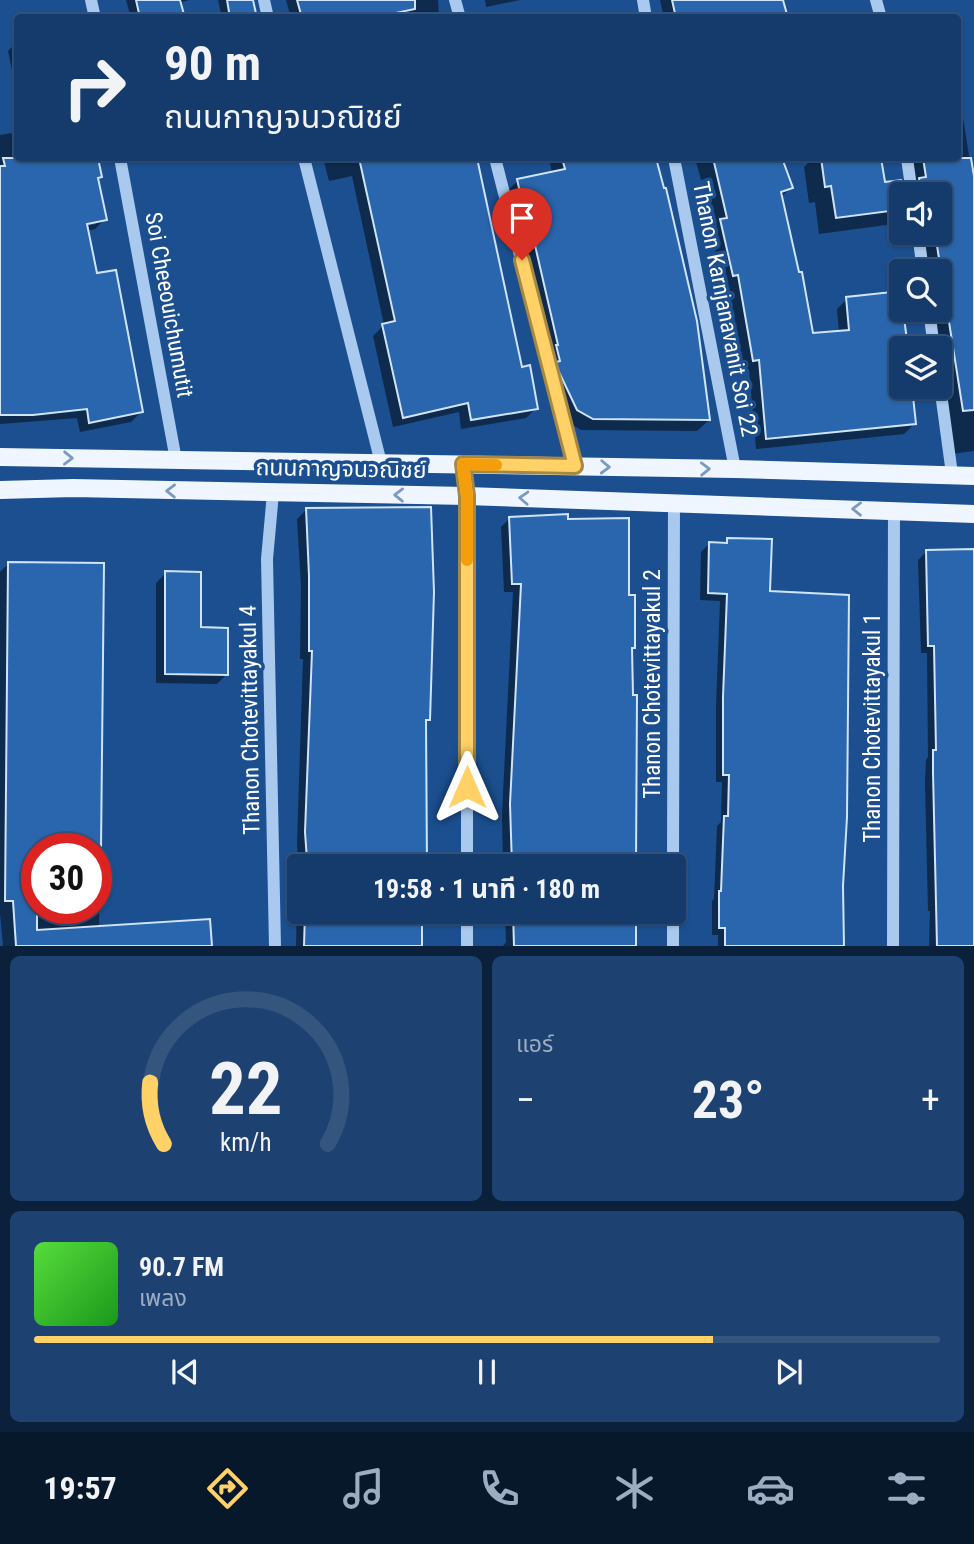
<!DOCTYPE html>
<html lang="th">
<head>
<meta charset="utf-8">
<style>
  :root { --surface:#143b6b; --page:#1d4271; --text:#f1f3f6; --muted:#9dadc1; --line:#33557e; --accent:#ffd166 }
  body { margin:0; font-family:"Roboto Condensed","Noto Sans Thai",sans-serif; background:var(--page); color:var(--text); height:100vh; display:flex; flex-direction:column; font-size:26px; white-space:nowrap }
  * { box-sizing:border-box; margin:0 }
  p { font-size:23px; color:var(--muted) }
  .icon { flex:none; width:38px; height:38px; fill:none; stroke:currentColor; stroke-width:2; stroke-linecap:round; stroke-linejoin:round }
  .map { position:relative; height:946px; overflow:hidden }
  .details { display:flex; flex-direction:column; gap:10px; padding:10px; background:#0b203b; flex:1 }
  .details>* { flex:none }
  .hud { position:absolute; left:14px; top:14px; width:947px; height:147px; border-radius:7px; box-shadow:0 2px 5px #0004,0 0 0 2px var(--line); background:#143b6b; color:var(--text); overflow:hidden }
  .controls { position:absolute; left:889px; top:182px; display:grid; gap:14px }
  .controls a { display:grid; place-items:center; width:63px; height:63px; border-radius:7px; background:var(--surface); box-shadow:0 2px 5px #0004,0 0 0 2px var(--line); font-size:35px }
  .speed { position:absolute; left:21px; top:833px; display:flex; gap:14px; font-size:35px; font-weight:700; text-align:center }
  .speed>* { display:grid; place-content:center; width:91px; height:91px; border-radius:50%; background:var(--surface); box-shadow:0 2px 5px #0004,0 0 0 2px var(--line); line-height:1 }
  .speed .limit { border:10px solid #d22; background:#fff; color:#111 }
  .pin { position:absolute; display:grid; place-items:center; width:60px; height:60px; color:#fff; margin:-72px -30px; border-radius:50% 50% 50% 0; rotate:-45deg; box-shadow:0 0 7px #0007 }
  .pin .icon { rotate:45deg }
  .me { position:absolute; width:77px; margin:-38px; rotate:0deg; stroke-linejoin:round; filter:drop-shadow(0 0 5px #0008) }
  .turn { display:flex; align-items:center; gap:24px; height:147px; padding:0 35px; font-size:32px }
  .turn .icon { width:91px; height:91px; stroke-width:2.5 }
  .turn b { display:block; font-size:49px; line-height:60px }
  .big { font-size:52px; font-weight:700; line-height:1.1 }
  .details .tile { flex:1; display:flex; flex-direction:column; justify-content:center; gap:10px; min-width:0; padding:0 24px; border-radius:10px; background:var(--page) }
  .details .dial { align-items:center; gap:0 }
  .dial svg { height:182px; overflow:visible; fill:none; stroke:var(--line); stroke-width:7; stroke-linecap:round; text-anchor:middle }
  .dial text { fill:var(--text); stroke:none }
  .song { display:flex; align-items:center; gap:21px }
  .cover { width:84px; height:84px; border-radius:10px; background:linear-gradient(135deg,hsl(110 70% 55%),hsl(120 70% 35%)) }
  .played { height:7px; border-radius:4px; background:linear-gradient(90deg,var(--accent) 75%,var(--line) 75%) }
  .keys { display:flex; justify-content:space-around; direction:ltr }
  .heat { display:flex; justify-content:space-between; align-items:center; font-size:38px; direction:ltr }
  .details .tiles { flex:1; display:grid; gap:10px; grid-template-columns:1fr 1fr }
  .tile:last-child { grid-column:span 2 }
  .trip { position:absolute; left:287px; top:854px; width:399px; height:70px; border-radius:7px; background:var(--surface); box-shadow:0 2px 5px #0004,0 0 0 2px var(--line); font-weight:700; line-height:70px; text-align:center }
  .menu { display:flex; height:112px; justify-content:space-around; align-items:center; background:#08182b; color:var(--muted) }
  .menu .icon { width:49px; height:49px }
  .menu .active { color:var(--accent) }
  .menu b { font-size:32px; color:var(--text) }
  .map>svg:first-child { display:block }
</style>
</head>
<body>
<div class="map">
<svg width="974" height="946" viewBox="0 0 974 946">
  <rect width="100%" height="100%" fill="#1b4f8f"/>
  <g fill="#0007" fill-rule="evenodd">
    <polygon points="126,0 189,0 179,3 183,18 131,18"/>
    <polygon points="218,0 251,0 255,18 222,18"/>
    <polygon points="286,0 438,0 439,18 291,18"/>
    <polygon points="485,0 520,0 486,7"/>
    <polygon points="660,0 782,0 786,18 664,18"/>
    <polygon points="18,41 18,98 8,51"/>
    <polygon points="957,80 974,187 974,451 951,454 940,381 940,348 928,310 940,310 940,271 922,271 916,233 940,233 940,194 905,194 909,189 904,158 957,158"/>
    <path d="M18,132V158H96L100,176L97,180L105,219L95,229L86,231L96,275L141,412L131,422L80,432L77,418L0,424V135ZM96,220V224L79,227Z"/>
    <polygon points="323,158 475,158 520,369 536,408 526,418 461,429 459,412 393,427 373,336 384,325 352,176 329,181"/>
    <polygon points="549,158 655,158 709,420 697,431 581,430 566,421 506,192 518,181 552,173"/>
    <polygon points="695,158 769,158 771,166 791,188 781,197 811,335 839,333 837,309 847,299 900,293 906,348 901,348 901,387 910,387 914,424 904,434 756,449 749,369 744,370 728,284 723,286 711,231 717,226 705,179 701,180"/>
    <polygon points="813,158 880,158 884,184 900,182 903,194 901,223 819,234 815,202 809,203 804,167"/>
    <polygon points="306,510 428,719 425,723 426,866 299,866 299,890 297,842 303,659 300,659 301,586 297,519"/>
    <polygon points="509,519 567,521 628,596 633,648 631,650 634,866 503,866 502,814 513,592 504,592 501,527"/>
    <polygon points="728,540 769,593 841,886 842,946 718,946 718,935 712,935 712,901 714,899 717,826 721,822 722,782 716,782 716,706 720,601 700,600 701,552 709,544 723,544"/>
    <polygon points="974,551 974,946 929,946 930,911 928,911 925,782 926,760 928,757 927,653 921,653 918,560 926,552"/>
    <path d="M9,563L102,565L99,928L210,946H3L0,913V572ZM37,849H96V908H37Z"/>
    <polygon points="166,573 227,674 217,684 156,683 156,583"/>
    <polygon points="299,899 299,912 424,912 424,923 420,926 420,946 296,946 297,901"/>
    <polygon points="505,912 635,912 635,946 503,946 506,942"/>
  </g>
  <g fill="#2a66ad" stroke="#cfe3fa" stroke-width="2">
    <polygon points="136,0 180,0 185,18 140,18"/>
    <polygon points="227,0 253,0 257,18 230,18"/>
    <polygon points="297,0 415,0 415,9 372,18 302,18"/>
    <polygon points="672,0 783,0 788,18 676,18"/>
    <polygon points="3,158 98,158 102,177 98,178 107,220 87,224 97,273 116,270 143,412 89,423 87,409 33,415 0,415 0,166 5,166"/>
    <polygon points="359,158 477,158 522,367 530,365 538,409 471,420 468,403 403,418 382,324 395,321"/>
    <polygon points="562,158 656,158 664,188 666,188 697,321 710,420 593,419 577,410 558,370 556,362 560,361 556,345 558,345 528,215 525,215 517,179 565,169"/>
    <polygon points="713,158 782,158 793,188 781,192 799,272 802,272 813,333 849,330 846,297 901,291 901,310 903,310 908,348 901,348 901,387 912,387 916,424 766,439 759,360 753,361 738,275 733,276 720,219 727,218"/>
    <polygon points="821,158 881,158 885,182 901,180 903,194 896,194 898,210 836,218 831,186 825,187"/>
    <polygon points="923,158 971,158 974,176 974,410 963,411 935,233 940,233 940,194 921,194 919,178 926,177"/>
    <polygon points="431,507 434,592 430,720 426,720 427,866 309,866 309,860 307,860 305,832 312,651 309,651 309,576 306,508"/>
    <polygon points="568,514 568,519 629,518 629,595 635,595 635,648 632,648 633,695 637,695 636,866 512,866 510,804 521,584 512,584 509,517"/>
    <polygon points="727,538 772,539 770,591 849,595 847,817 843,886 844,946 725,946 725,928 719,928 719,891 721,891 724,816 728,816 729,775 723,775 723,697 727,594 708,593 709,542 727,543"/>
    <polygon points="974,549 974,946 937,946 933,773 933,750 936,750 934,646 928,646 926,550"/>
    <polygon points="8,562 104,563 101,849 37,849 37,930 210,919 212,946 16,946 13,901 5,901"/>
    <polygon points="165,571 201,572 201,627 228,628 228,675 165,674"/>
    <polygon points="305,912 422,912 422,946 304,946"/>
    <polygon points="513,912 636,912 636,946 514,946"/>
  </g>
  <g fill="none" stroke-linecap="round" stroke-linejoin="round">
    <g stroke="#a9c9ee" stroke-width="12">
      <polyline points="91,0 95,18"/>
      <polyline points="264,0 268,18"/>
      <polyline points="455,0 460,18"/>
      <polyline points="643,0 646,18"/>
      <polyline points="876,0 881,18"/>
      <polyline points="120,158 176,460"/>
      <polyline points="304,158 381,463"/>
      <polyline points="495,158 574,466"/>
      <polyline points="674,158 735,469"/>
      <polyline points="907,158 912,194"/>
      <polyline points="918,233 923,271"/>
      <polyline points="929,310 934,348"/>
      <polyline points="940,386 952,474"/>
      <polyline points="273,493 267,559 275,946"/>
      <polyline points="467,496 467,866"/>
      <polyline points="673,866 674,502"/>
      <polyline points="467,912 467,946"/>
      <polyline points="673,946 673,912"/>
      <polyline points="893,946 894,510"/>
    </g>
    <g stroke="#f0f6ff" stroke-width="18">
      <polyline points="0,457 735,469 974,476"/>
      <polyline points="0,490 73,488 467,496 974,514"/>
    </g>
  </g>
  <defs><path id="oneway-chevron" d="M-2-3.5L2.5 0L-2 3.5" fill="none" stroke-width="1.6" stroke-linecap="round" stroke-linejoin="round" transform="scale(1.75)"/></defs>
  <g stroke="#7b9ac1">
    <use href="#oneway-chevron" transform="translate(68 458) rotate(1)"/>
    <use href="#oneway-chevron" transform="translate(605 467) rotate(2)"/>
    <use href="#oneway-chevron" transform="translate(705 469) rotate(-1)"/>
    <use href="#oneway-chevron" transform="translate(171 491) rotate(-179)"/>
    <use href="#oneway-chevron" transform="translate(399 495) rotate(-179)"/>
    <use href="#oneway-chevron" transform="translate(524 498) rotate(-177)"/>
    <use href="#oneway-chevron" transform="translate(857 509) rotate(-179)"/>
  </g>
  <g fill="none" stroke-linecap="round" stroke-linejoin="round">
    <defs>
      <polyline id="route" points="467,787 467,496 463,464 575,466 522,260"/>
    </defs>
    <use href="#route" stroke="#a68842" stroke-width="18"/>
    <use href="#route" stroke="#ffd166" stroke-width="12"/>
    <polyline stroke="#f59e0b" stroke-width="12" points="467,560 467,496 463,464 496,465"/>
  </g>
  <g text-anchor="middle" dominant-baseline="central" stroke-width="7" stroke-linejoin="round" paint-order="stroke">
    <g font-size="23" fill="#fff" stroke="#1b4f8f">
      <text transform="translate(169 305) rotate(80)">Soi Cheeouichumutit</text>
      <text transform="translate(725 309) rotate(79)">Thanon Karnjanavanit Soi 22</text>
      <text transform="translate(341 469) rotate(1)">ถนนกาญจนวณิชย์</text>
      <text transform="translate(652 684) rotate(-90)">Thanon Chotevittayakul 2</text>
      <text transform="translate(250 720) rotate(-91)">Thanon Chotevittayakul 4</text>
      <text transform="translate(872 728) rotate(-90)">Thanon Chotevittayakul 1</text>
    </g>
  </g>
</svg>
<div class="controls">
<a><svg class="icon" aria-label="sound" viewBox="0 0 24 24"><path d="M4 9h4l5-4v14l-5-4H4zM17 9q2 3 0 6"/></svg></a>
<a><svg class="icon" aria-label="search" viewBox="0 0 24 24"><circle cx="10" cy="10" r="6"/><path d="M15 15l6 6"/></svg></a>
<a><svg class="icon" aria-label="layers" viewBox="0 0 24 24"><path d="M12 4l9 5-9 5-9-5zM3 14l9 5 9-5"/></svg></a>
</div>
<div class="speed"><div class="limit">30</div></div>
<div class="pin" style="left:522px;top:260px;background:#d93025"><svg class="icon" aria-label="arrive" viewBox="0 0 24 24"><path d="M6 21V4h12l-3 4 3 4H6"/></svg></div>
<svg class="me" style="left:467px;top:787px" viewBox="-20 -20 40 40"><path d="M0-17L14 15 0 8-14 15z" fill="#ffd166" stroke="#fff" stroke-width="4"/></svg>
<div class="trip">19:58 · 1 นาที · 180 m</div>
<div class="hud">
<div class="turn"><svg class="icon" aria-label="right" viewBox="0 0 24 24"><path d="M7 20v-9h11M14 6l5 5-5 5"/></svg><div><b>90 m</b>ถนนกาญจนวณิชย์</div></div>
</div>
</div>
<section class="details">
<div class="tiles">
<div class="tile dial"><svg viewBox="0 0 100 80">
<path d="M14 69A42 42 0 1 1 86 69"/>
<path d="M14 69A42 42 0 0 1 8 42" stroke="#ffd166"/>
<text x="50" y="56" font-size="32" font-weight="700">22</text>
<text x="50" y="72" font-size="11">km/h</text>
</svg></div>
<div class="tile"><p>แอร์</p>
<div class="heat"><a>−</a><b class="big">23°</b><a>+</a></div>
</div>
<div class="tile">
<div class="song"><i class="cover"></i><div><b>90.7 FM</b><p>เพลง</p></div></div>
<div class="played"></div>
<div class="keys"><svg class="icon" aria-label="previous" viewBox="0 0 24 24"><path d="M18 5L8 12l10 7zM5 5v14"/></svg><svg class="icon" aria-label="pause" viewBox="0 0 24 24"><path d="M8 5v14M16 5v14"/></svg><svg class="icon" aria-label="next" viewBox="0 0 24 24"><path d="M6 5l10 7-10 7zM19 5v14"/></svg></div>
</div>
</div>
</section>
<nav class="menu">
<b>19:57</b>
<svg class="icon active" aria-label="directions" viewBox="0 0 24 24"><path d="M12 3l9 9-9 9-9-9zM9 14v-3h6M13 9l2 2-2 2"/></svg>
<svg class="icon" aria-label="music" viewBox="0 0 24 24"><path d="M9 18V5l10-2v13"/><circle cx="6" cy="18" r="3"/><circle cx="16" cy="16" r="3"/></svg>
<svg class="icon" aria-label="phone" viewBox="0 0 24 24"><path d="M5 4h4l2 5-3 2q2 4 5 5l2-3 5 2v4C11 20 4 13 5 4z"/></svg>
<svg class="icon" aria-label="climate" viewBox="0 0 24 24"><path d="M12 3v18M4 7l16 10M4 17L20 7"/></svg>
<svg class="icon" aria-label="car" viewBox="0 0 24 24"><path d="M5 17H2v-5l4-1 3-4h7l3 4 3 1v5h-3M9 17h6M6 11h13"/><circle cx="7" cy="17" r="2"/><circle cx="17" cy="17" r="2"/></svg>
<svg class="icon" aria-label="filters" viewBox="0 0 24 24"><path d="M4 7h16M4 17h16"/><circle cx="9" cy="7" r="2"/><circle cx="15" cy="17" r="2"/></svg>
</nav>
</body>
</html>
